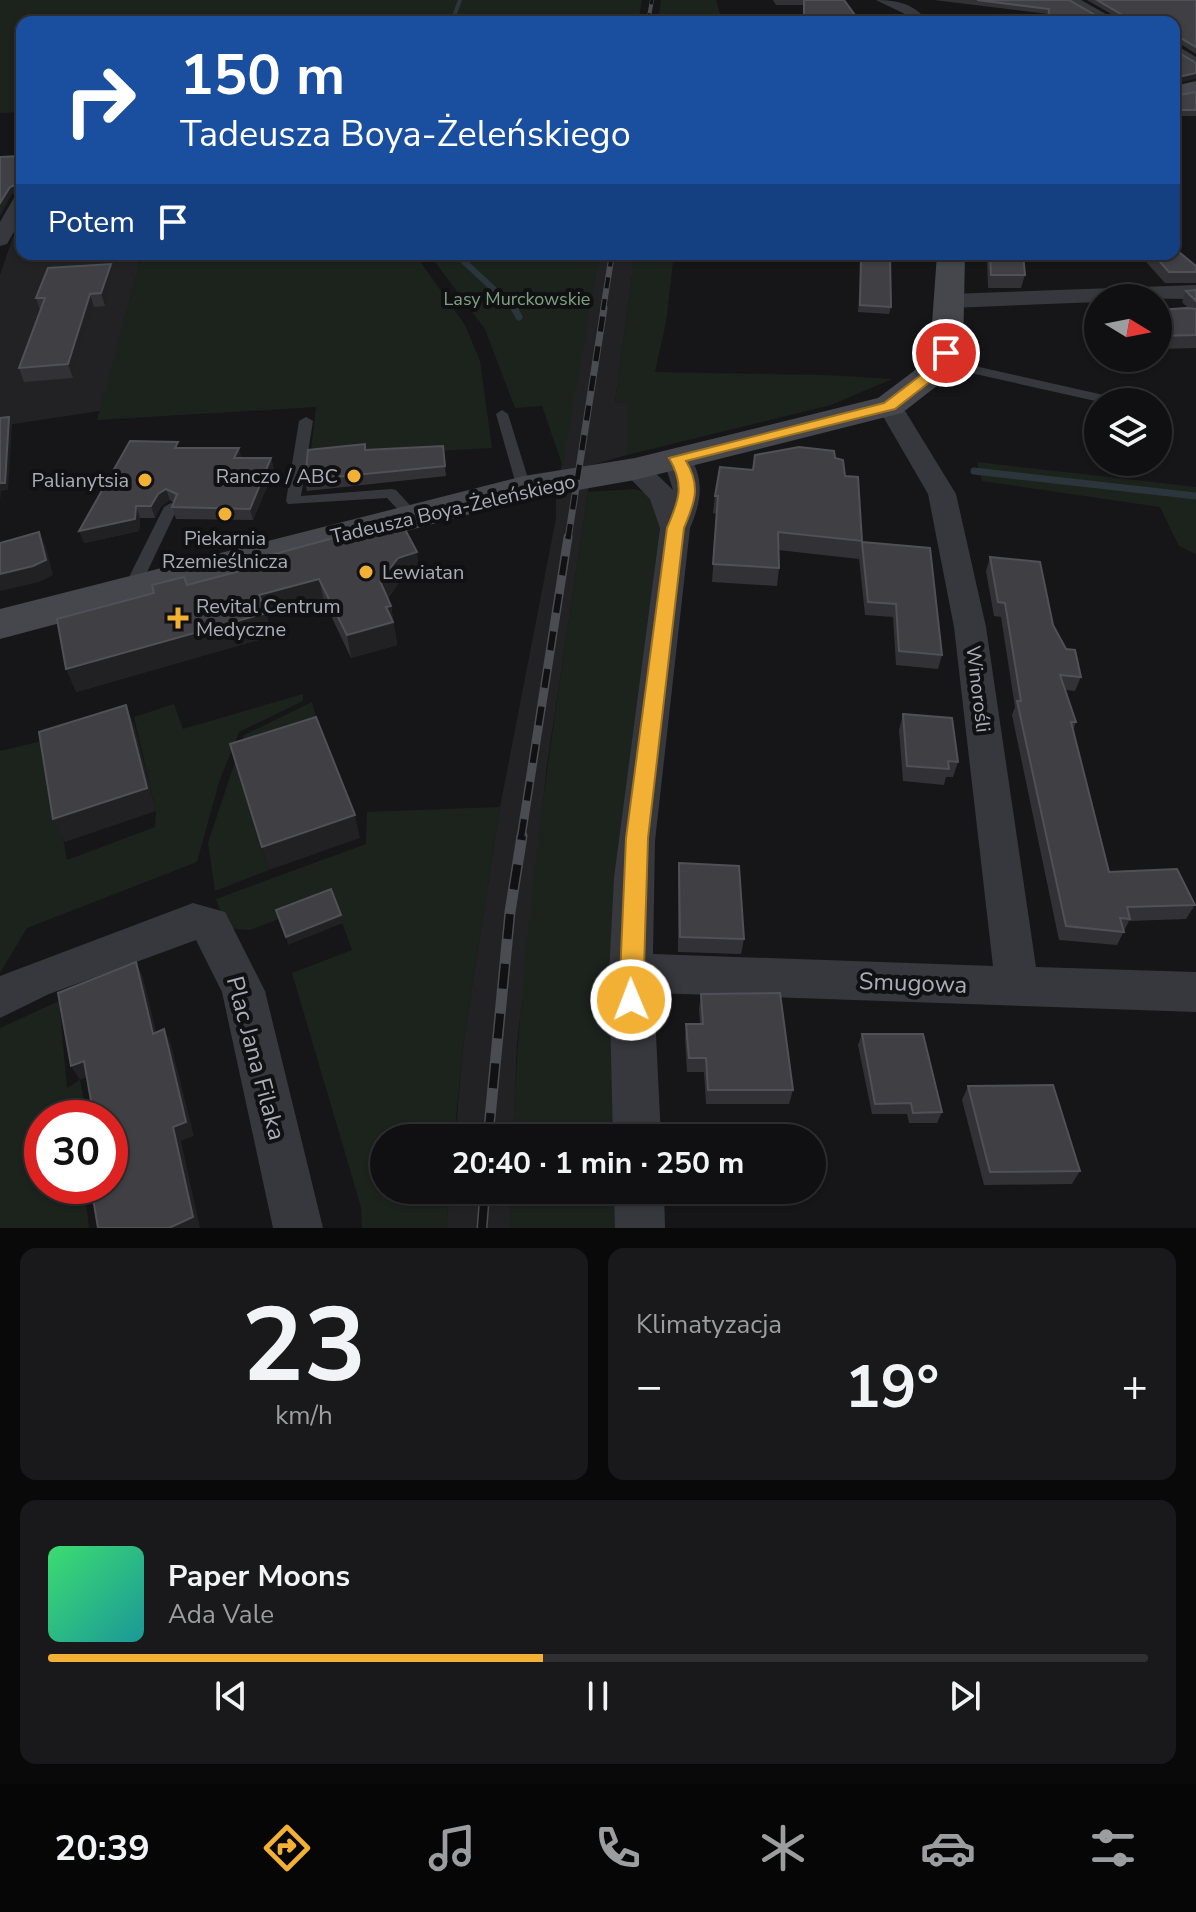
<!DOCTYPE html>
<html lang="pl">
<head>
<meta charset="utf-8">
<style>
  :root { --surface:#101012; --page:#19191b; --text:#f1f3f6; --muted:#9c9d9f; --line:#303032; --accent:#f2b134 }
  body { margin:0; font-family:"Nunito Sans",sans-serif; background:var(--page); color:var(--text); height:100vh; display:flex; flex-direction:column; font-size:30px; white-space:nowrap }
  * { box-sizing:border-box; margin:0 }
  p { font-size:26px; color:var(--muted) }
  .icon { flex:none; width:44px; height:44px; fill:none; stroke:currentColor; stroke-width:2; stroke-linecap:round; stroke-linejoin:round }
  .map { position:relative; height:1228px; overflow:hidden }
  .side { display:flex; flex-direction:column; gap:20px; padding:20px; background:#09090a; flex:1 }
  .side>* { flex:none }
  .banner { position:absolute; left:16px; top:16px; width:1164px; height:244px; border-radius:16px; box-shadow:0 2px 6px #0004,0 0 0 2px var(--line); background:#1a4fa0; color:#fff; overflow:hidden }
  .needle { width:52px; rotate:100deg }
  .tools { position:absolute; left:1084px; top:284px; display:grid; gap:16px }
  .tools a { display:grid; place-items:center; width:88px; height:88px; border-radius:50%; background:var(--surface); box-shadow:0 2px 6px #0004,0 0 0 2px var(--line); font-size:40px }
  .speed { position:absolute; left:24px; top:1100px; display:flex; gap:16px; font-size:40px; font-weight:700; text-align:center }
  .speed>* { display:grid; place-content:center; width:104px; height:104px; border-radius:50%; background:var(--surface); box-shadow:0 2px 6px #0004,0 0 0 2px var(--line); line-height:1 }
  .speed .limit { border:12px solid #d22; background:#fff; color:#111 }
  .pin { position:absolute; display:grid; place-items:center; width:68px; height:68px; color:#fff; margin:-34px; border:4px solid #fff; border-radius:50%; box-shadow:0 2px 8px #0007 }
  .me { position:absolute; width:88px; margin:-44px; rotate:359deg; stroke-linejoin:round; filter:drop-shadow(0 0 6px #0008) }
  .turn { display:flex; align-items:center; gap:28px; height:168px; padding:0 32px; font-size:36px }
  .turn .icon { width:104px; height:104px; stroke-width:2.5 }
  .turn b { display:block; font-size:56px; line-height:68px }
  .then { display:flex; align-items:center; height:76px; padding:0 32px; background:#0003; gap:16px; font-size:30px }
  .big { font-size:60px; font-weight:700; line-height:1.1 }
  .side .widget { flex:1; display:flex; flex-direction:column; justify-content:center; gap:12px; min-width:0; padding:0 28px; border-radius:16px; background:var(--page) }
  .side .dial { align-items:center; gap:0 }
  .dial b { font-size:104px; line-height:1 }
  .song { display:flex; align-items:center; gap:24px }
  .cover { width:96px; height:96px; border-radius:12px; background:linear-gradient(135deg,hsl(140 70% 55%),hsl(180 70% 35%)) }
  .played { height:8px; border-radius:4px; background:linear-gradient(90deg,var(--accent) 45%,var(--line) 45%) }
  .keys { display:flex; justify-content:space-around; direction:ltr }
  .heat { display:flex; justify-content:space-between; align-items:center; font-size:44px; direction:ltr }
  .side .tiles { flex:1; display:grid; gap:20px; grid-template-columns:1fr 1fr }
  .widget:last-child { grid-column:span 2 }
  .trip { position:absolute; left:370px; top:1124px; width:456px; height:80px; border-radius:40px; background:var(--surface); box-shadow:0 2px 6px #0004,0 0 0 2px var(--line); font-weight:700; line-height:80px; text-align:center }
  .tab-bar { display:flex; height:128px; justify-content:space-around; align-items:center; background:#060607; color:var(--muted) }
  .tab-bar .icon { width:56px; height:56px }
  .tab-bar .active { color:var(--accent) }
  .tab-bar b { font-size:36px; color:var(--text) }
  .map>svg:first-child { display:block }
</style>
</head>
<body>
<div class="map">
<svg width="1196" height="1228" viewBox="0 0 1196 1228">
  <rect width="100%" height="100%" fill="#161618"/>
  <g fill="#222225">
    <polygon points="13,237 22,237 22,254 142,254 100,411 0,426 0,275"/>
    <polygon points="599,254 635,254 615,402 627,403 627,455 592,465 547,765 517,1045 513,1138 455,1138 464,1039 500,807 556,518 556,496"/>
    <polygon points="450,1190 511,1190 510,1228 446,1228"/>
  </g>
  <g fill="#1c231d">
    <polygon points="0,0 642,0 638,22 22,22 22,112 0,113"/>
    <polygon points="661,0 716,0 720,14 782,15 783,22 658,22"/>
    <polygon points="142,254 415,254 465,325 480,361 492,448 310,458 316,407 97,420"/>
    <polygon points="429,254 599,254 563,467 542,406 515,408 485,329"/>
    <polygon points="635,254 674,254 666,322 655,372 826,375 892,379 831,405 627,455 627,403 615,402"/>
    <polygon points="977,462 1196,487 1196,554 1179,546 1160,507 982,481"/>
    <path d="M634,489L653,494L660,526L617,872L616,1138H513C521,921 556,706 588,492Z"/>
    <polygon points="303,694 303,701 239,732 219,782 197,862 27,928 0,973 0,751 46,740 67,860 155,827 156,811 134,717 174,704 183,729"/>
    <polygon points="312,702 322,740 237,768 269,870 215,891 208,843 244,735"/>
    <polygon points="500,807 464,1039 454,1138 384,1138 384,1190 450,1190 446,1228 362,1228 361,1207 292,973 352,950 333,898 250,930 226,928 216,899 366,844 367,812"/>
    <polygon points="59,1001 67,1088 80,1080 87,1118 42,1118 42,1186 84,1186 89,1228 0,1228 0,1028"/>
    <polygon points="511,1190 616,1190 616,1228 510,1228"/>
  </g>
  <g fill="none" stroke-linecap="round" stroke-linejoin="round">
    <polyline stroke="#2c353c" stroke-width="4" points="447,22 453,19 460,0"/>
    <polyline stroke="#2c353c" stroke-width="6" points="456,254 516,310"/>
    <g stroke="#2c353c" stroke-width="7">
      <polyline points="514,308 519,317"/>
      <polyline points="974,471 1196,496"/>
    </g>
    <g fill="#37383d" fill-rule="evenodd">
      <polygon points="939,358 1117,398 1123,402 1100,402 935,365 935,359"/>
      <polygon points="502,410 508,414 531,488 529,491 524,492 517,488 496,414"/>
      <polygon points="306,417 313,421 301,496 391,489 396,490 417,513 419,516 417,519 407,519 387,498 288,504 286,501 299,421"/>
      <polygon points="171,503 178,507 139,589 131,594 125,593 123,589 164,507"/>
    </g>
    <g fill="#37383d" fill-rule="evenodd">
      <path d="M876,0C898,0 915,4 928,22H914L909,16Z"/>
      <polygon points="1064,0 1081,0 1120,22 1102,22"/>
      <polygon points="1174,44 1196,57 1196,69 1174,55"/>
      <polygon points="22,194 22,218 7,244 0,246 0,222 15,196"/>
      <polygon points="1196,285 1196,299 1098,298 1098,302 951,308 940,301 951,294"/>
      <path d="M890,398L899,401L956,494L986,627L1036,967L1196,972V1012L654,993L661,1138H613L609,973L614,878L660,528L650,499L621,469L625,463H645L673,490L663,458L667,452H687C705,478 702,500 690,528L655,841L653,954L993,966L954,627L928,494L877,406Z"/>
      <polygon points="193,903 225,912 265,991 323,1228 273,1228 222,992 196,940 49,994 0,1018 0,976"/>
      <polygon points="614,1190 664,1190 665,1228 615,1228"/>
    </g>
    <g fill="#45474d" fill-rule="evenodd">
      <polygon points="1196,81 1196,95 1174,100 1174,86"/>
      <polygon points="937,254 965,254 963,353 938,385 902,413 635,480 527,499 0,639 0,609 524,476 635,458 878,398 914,371 930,352"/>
    </g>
    <defs>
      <polyline id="rail-far4" points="648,22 652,0"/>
      <polyline id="rail-far3" points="603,310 612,254"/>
      <polyline id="rail-far2" points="568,539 604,308"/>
      <polyline id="rail-far1" points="521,838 568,537"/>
      <g id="rail">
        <polyline points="488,1138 510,912 522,836"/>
        <polyline points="482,1228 485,1190"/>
      </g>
    </defs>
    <use href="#rail-far4" stroke="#4a4c52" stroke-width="4"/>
    <use href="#rail-far3" stroke="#4a4c52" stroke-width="6"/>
    <use href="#rail-far2" stroke="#4a4c52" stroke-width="7"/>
    <use href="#rail-far1" stroke="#4a4c52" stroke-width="9"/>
    <use href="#rail" stroke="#4a4c52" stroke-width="11"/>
    <use href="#rail-far4" stroke="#111113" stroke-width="3" stroke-dasharray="9" stroke-linecap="butt"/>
    <use href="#rail-far3" stroke="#111113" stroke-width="4" stroke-dasharray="11" stroke-linecap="butt"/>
    <use href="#rail-far2" stroke="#111113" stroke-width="5" stroke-dasharray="15" stroke-linecap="butt"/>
    <use href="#rail-far1" stroke="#111113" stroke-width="6" stroke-dasharray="19" stroke-linecap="butt"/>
    <use href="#rail" stroke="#111113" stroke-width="8" stroke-dasharray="25" stroke-linecap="butt"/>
  </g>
  <g fill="#323236">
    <polygon points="773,0 844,0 803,5 776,5"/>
    <polygon points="934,0 1069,0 1102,19 1120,19 1087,0 1196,0 1196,54 1176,41 1174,42 1174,22 1047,22 1048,14"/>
    <polygon points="1196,92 1196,116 1174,116 1174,94 1174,96"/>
    <polygon points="22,210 22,232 17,232 15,224"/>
    <polygon points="878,254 901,254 900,261 890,260 891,307 889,314 858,312 861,256 877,256"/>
    <polygon points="988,254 1023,254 1025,275 1021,288 988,288 987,259"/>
    <polygon points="1139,254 1174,254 1196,266 1196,283 1165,283"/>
    <polygon points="111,264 114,277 105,306 94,307 73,378 24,382 19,368 40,310 36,298"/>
    <polygon points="1196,290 1196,348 1158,349 1158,310 1188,308 1182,302 1186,291"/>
    <polygon points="365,444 366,450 443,446 446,476 307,491 305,480"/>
    <polygon points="180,448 241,458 271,458 274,470 253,520 176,519 172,507 174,503 170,500 161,506 155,518 140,518 139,531 84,543"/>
    <polygon points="835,458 862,542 942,655 938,669 896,665 893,617 865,615 859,558 859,559 778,550 779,568 777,586 712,582 717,514 713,513 715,496 753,470"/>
    <polygon points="271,555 420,575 401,580 388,598 391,606 397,645 351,658 324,601 267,617 272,636 76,692 187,585 273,562"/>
    <polygon points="990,557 1053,625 1081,677 1075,691 1066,690 1076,722 1073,731 1109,872 1195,905 1186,919 1129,921 1117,945 1059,940 1012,715 1015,707 1001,617 994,616 986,571"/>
    <polygon points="903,714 958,762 953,777 946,777 944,785 903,781 899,730"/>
    <polygon points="679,863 744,939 741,954 678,952 678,878"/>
    <polygon points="701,994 793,1090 789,1104 706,1104 704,1072 687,1072 685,1038 686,1024 700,1024 699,1009"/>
    <polygon points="862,1034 942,1112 937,1123 909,1123 907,1114 872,1114 858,1045"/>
    <polygon points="968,1086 1080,1171 1072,1184 984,1185 962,1100"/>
  </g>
  <g fill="#212124">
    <polygon points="1196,73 1196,79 1174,84 1174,78"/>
    <polygon points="19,183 21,191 12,194 0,216 0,203 10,187"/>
    <polygon points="111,264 114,277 105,306 101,293"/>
    <polygon points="90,294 94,307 73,378 68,364"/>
    <polygon points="9,417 12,424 8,490 1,491 0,503 0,483"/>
    <polygon points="239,448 242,460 234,458"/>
    <polygon points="271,458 274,470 253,520 250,509"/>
    <polygon points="166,489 170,500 161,506 155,518 151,506 158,494"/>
    <polygon points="136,506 140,518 139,531 84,543 79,531"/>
    <polygon points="39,532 46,547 53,575 39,582 0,591 0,574"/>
    <polygon points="417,552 420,575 401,580 383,604 380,581 398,558"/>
    <polygon points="319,579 324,601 267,617 272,636 76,692 66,669 259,595"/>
    <polygon points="391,606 397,645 351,658 347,635 386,607"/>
    <polygon points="126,705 135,728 156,811 65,842 53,819"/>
    <polygon points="355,815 360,838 269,870 262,847"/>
    <polygon points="341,915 343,923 288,945 286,937"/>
    <polygon points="136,962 143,977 160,1048 153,1034"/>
    <polygon points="164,1029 171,1044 194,1136 181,1141 200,1228 169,1228 173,1127"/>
    <polygon points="84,1061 93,1075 80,1080 71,1066"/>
  </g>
  <g fill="#3f3f44" stroke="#4f5156" stroke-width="2">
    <polygon points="804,0 844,0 860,22 804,22"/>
    <polygon points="977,0 1069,0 1102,19 1122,20 1124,16 1097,0 1196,0 1196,47 1177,36 1174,38 1174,22 1048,22 1049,9"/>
    <polygon points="1174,50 1196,63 1196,73 1174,78"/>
    <polygon points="1196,92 1196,110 1174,110 1174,94 1174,96"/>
    <polygon points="22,156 22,186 19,183 10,187 0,203 0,157"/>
    <polygon points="22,210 22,224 15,224"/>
    <polygon points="1174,248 1196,266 1196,272 1169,272 1153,254 1174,254"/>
    <polygon points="990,254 1023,254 1025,275 991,275"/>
    <polygon points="861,256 890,257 891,307 860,305"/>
    <polygon points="111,264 101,293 90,294 68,364 19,368 45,298 36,298 48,268"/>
    <polygon points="1196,290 1196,301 1186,291"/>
    <polygon points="1186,308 1196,309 1196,335 1158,336 1158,310"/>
    <polygon points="9,417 5,483 0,483 0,418"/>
    <polygon points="130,441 178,442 175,448 239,448 234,458 271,458 250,509 172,507 177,494 166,489 158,494 151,506 136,506 135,519 79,531"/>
    <polygon points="365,444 365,450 443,446 445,466 305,480 308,450"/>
    <polygon points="799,447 834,451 835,458 843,460 845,476 858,477 862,541 778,532 779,568 713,564 718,496 715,496 720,467 753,470 755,455"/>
    <polygon points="400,520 417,552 398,558 380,581 391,606 386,607 393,622 347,635 319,579 259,595 266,613 66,669 57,619 154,593 152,585 184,577 187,585 274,562 271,555"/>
    <polygon points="39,532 46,560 33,566 0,574 0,543"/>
    <polygon points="862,542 930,548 942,655 899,651 896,604 868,602"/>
    <polygon points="990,557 1040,562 1053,625 1066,649 1075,650 1081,677 1060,675 1076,722 1071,722 1109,872 1177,869 1195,905 1127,907 1130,919 1120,918 1124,932 1066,926 1017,701 1021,701 1005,603 998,602"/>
    <polygon points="126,705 147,788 53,819 39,732"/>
    <polygon points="903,714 952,718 958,762 948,761 949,769 907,766"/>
    <polygon points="316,717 355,815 262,847 230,744"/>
    <polygon points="679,863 739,866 744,939 680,937"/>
    <polygon points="331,889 341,915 286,937 276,910"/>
    <polygon points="136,962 153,1034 164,1029 186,1122 173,1127 193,1217 169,1228 98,1228 91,1186 110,1186 110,1118 94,1118 84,1061 71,1066 58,993"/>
    <polygon points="780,993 793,1090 708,1090 706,1058 689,1058 686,1024 703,1024 701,994"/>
    <polygon points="862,1034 923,1034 942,1112 913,1113 911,1103 875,1104"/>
    <polygon points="1053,1085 1080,1171 990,1172 968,1086"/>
  </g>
  <path fill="#f2b134" stroke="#9d7322" stroke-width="2" d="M942,350L953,353L931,381L895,409L686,461C701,486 695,502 684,528L648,838L643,1000L640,1008L631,1012L622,1008L619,1000L626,838L667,528C679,500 685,485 669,458L884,403L921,375Z"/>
  <g fill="#f2b134" stroke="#111113" stroke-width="3">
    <circle cx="354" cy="476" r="8"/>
    <circle cx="145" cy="480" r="8"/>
    <circle cx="225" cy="514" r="8"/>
    <circle cx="366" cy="572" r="8"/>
    <path d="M174 606h8v8h8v8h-8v8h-8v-8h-8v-8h8z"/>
  </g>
  <g text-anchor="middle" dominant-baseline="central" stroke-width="8" stroke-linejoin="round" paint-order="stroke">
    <g font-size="18" fill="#7fa381" stroke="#111113">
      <text x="517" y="299">Lasy Murckowskie</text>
    </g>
    <g font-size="20" fill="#a8adb8" stroke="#111113" text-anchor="end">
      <text x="338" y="476">Ranczo / ABC</text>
      <text x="129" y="480">Palianytsia</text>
      <text x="225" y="538" text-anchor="middle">Piekarnia<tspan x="225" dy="23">Rzemieślnicza</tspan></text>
      <text x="382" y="572" text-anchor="start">Lewiatan</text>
      <text x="196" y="606" text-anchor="start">Revital Centrum<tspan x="196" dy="23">Medyczne</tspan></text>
    </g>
    <g font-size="20" fill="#a8adb8" stroke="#111113">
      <text transform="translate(453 509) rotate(-13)">Tadeusza Boya-Żeleńskiego</text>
      <text transform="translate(978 689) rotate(83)">Winorośli</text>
    </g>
    <g font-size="24" fill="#a8adb8" stroke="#111113">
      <text transform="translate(913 983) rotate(2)">Smugowa</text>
      <text transform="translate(256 1058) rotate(75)">Plac Jana Filaka</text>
    </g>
  </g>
</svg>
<div class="tools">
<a><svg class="needle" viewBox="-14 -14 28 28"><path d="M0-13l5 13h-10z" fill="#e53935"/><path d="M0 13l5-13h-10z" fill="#9c9d9f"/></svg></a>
<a><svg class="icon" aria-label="layers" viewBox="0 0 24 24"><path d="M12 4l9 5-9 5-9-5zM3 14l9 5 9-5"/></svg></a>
</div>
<div class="speed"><div class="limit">30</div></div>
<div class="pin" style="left:946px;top:353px;background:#d93025"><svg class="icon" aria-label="arrive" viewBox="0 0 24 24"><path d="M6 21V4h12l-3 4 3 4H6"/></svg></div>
<svg class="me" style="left:631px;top:1000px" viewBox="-20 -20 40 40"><circle r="17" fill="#f2b134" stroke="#fff" stroke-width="3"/><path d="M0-11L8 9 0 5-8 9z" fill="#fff"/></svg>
<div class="trip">20:40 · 1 min · 250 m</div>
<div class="banner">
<div class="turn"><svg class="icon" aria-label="right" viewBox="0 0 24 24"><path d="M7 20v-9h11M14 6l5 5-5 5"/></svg><div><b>150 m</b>Tadeusza Boya-Żeleńskiego</div></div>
<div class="then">Potem<svg class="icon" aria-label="arrive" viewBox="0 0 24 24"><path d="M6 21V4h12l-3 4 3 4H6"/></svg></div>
</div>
</div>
<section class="side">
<div class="tiles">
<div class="widget dial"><b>23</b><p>km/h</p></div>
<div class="widget"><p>Klimatyzacja</p>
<div class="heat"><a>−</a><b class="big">19°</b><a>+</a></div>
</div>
<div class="widget">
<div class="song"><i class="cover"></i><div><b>Paper Moons</b><p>Ada Vale</p></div></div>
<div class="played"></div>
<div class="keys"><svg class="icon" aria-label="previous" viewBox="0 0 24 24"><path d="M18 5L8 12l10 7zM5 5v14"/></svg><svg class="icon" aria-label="pause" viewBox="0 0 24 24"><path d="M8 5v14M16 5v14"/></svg><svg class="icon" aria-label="next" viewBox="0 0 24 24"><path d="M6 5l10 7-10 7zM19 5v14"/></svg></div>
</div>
</div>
</section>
<nav class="tab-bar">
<b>20:39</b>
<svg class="icon active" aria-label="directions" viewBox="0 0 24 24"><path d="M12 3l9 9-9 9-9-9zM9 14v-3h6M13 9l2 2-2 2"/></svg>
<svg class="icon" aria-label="music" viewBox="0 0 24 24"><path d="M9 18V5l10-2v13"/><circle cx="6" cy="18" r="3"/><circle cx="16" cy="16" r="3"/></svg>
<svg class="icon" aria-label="phone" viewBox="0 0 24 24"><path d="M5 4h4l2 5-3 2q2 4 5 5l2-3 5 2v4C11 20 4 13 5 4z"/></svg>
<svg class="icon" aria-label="climate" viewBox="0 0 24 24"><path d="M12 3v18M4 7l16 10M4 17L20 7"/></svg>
<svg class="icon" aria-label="car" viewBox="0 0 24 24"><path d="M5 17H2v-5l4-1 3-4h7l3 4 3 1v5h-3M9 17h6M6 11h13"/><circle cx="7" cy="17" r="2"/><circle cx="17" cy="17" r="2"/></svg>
<svg class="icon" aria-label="filters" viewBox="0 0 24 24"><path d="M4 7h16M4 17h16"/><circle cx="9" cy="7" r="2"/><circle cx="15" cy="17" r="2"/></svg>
</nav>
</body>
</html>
